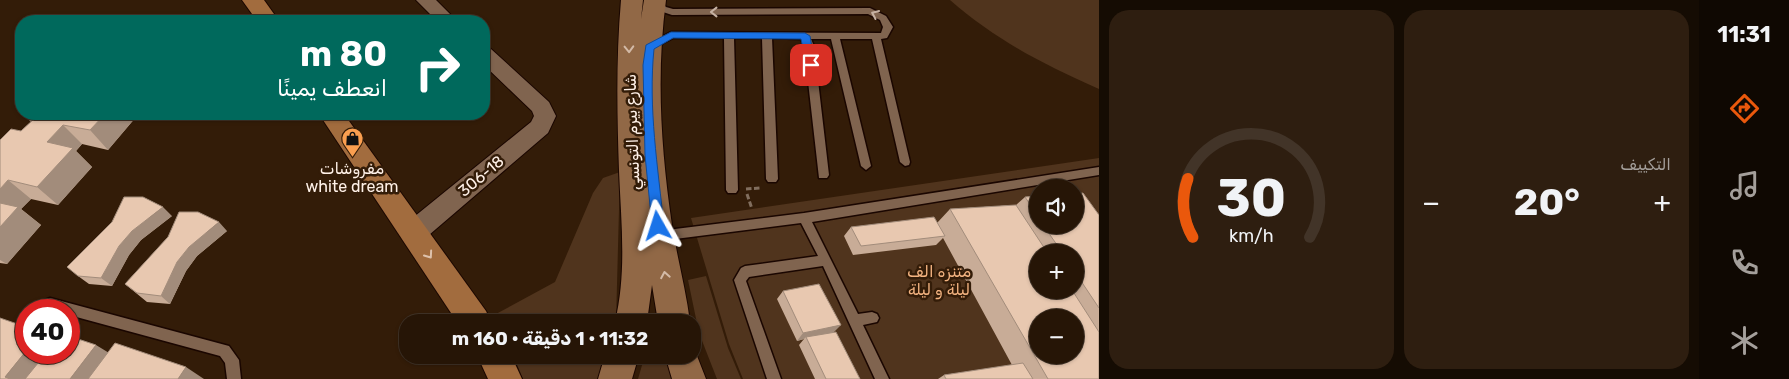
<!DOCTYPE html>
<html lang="ar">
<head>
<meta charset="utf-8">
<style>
  :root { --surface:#261506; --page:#2e1e10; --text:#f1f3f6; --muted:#a49f9b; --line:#423428; --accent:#ea580c }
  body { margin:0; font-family:Rubik,Vazirmatn,sans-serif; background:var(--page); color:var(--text); direction:rtl; height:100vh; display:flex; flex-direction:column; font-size:19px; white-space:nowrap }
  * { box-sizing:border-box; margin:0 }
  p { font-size:16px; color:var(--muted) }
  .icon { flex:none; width:28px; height:28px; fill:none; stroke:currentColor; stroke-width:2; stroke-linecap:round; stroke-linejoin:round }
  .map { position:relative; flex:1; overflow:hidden; direction:ltr }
  .panel { display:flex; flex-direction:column; gap:10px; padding:10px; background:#150c03; width:600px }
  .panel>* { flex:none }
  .hud { position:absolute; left:15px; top:15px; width:475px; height:105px; border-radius:20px; box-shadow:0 1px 4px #0004,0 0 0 1px var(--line); direction:rtl; background:#00695c; color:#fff; overflow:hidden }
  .tools { position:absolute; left:1029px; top:179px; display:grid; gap:10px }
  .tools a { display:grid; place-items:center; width:55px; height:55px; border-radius:50%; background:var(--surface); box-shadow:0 1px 4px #0004,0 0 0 1px var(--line); font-size:25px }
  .speed { position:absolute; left:15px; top:299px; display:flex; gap:10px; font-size:25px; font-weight:700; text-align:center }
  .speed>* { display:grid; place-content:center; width:65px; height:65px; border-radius:50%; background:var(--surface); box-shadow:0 1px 4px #0004,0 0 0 1px var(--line); line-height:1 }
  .speed .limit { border:8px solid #d22; background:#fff; color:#111 }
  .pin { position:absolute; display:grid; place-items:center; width:42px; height:42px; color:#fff; margin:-21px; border-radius:10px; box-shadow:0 2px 8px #0006 }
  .me { position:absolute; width:55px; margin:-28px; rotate:354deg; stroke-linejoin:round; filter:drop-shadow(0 0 4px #0008) }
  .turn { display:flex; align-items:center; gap:18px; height:105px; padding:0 20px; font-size:22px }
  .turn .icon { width:65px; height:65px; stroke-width:2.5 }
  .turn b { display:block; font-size:35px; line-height:42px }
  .big { font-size:38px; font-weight:700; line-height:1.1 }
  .panel .widget { flex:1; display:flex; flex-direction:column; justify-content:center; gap:8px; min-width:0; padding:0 18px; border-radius:20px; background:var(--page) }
  .panel .dial { align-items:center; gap:0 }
  .dial svg { height:130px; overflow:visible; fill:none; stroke:var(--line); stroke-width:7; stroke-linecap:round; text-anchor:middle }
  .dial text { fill:var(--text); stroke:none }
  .heat { display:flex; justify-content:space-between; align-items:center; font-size:28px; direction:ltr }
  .panel .tiles { flex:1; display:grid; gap:10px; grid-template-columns:repeat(2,1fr) }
  .trip { position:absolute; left:399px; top:314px; width:302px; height:50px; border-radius:20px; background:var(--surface); box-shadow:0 1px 4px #0004,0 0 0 1px var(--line); font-weight:700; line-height:50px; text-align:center; direction:rtl }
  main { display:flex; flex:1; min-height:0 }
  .dock { display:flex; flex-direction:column; width:90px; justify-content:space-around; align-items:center; background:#0f0802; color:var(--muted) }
  .dock .icon { width:35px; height:35px }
  .dock .on { color:var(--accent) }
  .dock b { font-size:22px; color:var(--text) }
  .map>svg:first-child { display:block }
</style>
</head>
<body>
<main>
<nav class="dock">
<b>11:31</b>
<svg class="icon on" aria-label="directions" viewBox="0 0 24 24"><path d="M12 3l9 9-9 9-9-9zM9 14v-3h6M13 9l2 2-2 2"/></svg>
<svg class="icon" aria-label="music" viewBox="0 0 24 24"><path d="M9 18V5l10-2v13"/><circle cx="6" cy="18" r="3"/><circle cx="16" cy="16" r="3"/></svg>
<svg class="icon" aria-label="phone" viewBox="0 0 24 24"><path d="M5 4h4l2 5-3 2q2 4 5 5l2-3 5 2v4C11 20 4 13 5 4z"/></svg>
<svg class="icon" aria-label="climate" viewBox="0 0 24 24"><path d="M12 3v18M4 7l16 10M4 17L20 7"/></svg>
</nav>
<section class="panel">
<div class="tiles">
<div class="widget"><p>التكييف</p>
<div class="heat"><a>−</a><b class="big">20°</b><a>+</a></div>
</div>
<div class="widget dial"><svg viewBox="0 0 100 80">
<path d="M14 69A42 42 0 1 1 86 69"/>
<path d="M14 69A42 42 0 0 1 11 33" stroke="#ea580c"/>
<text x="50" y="56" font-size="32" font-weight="700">30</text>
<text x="50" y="72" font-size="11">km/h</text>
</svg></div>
</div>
</section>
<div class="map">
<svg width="1099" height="379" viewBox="0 0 1099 379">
  <rect width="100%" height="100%" fill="#331c08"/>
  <g fill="#50341d" fill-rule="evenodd">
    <path d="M950,0H1099V89C1043,64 997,41 950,0Z"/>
    <path d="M1099,158V379H743L729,344L691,218ZM1038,188H1075V225H1038ZM1038,252H1075V290H1038ZM1038,318H1075V355H1038Z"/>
    <polygon points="620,172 616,322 499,322 496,314 555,282 593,193 603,178"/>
    <polygon points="706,276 728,348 741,379 717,379 699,333 688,280"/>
    <polygon points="513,355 610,355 600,379 523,379"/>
    <polygon points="645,355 669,355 674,379 638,379"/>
  </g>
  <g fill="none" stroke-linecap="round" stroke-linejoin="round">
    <defs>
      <g id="lane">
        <polygon points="651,0 659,0 666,7 673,9 870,8 886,16 893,27 887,38 881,39 910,162 909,165 905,166 900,162 872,39 840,39 871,166 866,170 861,166 831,39 811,39 814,46 829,175 827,178 819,178 804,46 801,39 772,38 778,179 776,182 768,182 766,179 762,38 734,38 738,190 736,193 728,193 726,190 724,38 673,38 651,49 648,48 648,44 671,32 881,33 883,27 880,20 868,14 672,15 660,11"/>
        <polygon points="1099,167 1099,175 812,222 858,314 872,312 877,314 879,318 877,322 863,325 889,379 875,379 823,266 749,277 746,281 781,379 767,379 734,280 741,268 745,266 818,256 801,223 675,239 671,238 669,234 671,230 675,229 804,213"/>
        <polygon points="50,298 229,346 239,360 241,379 227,379 225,363 220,356 69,315 69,310 50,310 45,308 44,304 45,300"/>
      </g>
      <g id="street">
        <polygon points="416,0 436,0 457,21 437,21"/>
        <polygon points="484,47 491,49 549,102 556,116 548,133 422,241 413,244 404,241 400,233 404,225 531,122 534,116 532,111 484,65"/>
      </g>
      <g id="secondary">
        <path d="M621,0H643L641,19L644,0H666C656,76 661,149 672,225C677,257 686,290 690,322H658L652,285L647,322H615C627,272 621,221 619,171C617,114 616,57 621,0Z"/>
        <polygon points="692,343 706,379 672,379 665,355 692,355"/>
        <polygon points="605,355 639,355 632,379 598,379"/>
      </g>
      <g id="primary">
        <polygon points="242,0 264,0 279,21 257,21"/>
        <polygon points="319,114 344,114 486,311 491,322 457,322"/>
        <polygon points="477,355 511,355 522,379 488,379"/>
      </g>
    </defs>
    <use href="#lane" stroke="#1a0600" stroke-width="3"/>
    <use href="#street" stroke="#1a0600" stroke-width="2"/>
    <use href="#secondary" stroke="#1a0600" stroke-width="2"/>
    <use href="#primary" stroke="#1a0600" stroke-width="2"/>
    <g stroke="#816e5e" stroke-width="3" stroke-dasharray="5.5 2.5" stroke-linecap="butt">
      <polyline points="746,189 760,188"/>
      <polyline points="747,194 752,209"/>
    </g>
    <use href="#lane" fill="#80644f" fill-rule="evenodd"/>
    <use href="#street" fill="#80644f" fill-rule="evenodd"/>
    <use href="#secondary" fill="#916846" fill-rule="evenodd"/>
    <use href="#primary" fill="#a26c3e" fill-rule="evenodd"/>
  </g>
  <g fill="#c8ac97" fill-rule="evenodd">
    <polygon points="136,117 108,150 82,144 76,151 92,167 58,205 31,199 21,209 41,225 7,264 0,263 0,140 21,131 31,122 27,118"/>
    <path d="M1038,196V225H1075L1099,215V379H938L944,375L1012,365L943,238L936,245L853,255L844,236L851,227L937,223L950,209L1016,205L1025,197ZM1038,252H1075V290H1038Z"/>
    <polygon points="172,216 141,240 129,255 112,286 89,284 78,276 112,222"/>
    <polygon points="227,231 197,256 186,271 170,304 147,302 125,284 168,237"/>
    <polygon points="783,291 834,332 860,379 815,379 799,345 804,339 797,341 777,299"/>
  </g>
  <g fill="#a28c7b">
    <polygon points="105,114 134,114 136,117 108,150 90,130"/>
    <polygon points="63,125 82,144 76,151 92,167 58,205 37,187 47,142"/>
    <polygon points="8,180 31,199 21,209 41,225 7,264 0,260 0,189"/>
    <polygon points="163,207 172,216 141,240 129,255 112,286 101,278 119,246 132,231"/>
    <polygon points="219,222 227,231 197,256 186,271 170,304 161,296 177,262 189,247"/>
    <polygon points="841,325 833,333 806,337 804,339 797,341 803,333"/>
    <polygon points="96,345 119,359 104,379 70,379"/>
    <polygon points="26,351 26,352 62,352 41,379 9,379 5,377"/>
    <polygon points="186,367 204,379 178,379"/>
  </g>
  <g fill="#e8c8b0" stroke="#a28c7b" fill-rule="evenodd">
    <polygon points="31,114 105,114 90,130 63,125 47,142 73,148 37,187 8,180 0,189 0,140 11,129 21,131 34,119 27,118"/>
    <polygon points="1083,193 1099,215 1099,308 1075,272 1075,252 1062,252 1043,225 1075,225 1075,194"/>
    <polygon points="1038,196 1038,216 1025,197"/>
    <polygon points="124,197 143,197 163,207 132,231 119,246 101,278 78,276 67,267 112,222"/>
    <polygon points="0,203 18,207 0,227"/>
    <path d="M1016,205L1047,252H1038V290H1072L1099,332V379H1048L950,209ZM1038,318H1075V355H1038Z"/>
    <polygon points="179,212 198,212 219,222 189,247 177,262 161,296 137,293 125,284 168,237"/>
    <polygon points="934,217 945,236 861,246 851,227"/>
    <polygon points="819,284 841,325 803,333 783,291"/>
    <polygon points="0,318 26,327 26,351 5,377 10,379 0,379"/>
    <polygon points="836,332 860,379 826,379 806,337"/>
    <polygon points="69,336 96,345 70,379 25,379 47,352 69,352"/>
    <polygon points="115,343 186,367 178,379 88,379"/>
    <polygon points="1023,363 1033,379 946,379 944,375"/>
  </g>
  <defs><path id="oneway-chevron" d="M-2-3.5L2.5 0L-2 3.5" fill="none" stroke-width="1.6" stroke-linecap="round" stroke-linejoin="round" transform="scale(1.25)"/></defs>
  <g stroke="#c6b2a3">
    <use href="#oneway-chevron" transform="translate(714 12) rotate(180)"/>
    <use href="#oneway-chevron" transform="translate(875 14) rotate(-156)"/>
  </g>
  <g stroke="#d3baa7">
    <use href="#oneway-chevron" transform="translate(629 49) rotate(88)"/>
    <use href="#oneway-chevron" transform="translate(665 275) rotate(-100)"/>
  </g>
  <use stroke="#dec2ac" href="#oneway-chevron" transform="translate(429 255) rotate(55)"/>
  <path fill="#1a73e8" stroke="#114b97" d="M671,32L805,33L810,36L815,65L811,68L806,65L801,39L673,38L654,49C648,107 658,168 664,226L658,231L652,226L645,155L643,65L646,45Z"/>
  <defs>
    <symbol id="shop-pin" viewBox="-11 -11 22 30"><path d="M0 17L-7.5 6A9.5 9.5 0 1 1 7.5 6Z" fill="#fa9f50" stroke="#331c08"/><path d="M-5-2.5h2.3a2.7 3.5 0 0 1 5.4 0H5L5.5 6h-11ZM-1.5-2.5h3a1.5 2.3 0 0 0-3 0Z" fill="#111"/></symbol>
  </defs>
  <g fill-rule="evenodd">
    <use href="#shop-pin" x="340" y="126" width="25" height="34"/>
  </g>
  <g text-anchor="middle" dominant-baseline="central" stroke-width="5" stroke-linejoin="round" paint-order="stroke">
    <g font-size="16" fill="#fff1e8" stroke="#331c08">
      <text transform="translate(632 132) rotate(-92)">شارع بيرم التونسي</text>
      <text transform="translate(481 176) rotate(-40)">306-18</text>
    </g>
    <g font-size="16" fill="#fff1e8" stroke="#331c08">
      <text x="352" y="168">مفروشات<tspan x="352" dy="18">white dream</tspan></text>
    </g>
    <g font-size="16" fill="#f3b380" stroke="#331c08">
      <text x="939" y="271">متنزه الف<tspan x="939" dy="18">ليلة و ليلة</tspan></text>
    </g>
  </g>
</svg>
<div class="tools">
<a><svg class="icon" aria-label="sound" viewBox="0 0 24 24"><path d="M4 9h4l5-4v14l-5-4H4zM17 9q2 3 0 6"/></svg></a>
<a>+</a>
<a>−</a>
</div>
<div class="speed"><div class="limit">40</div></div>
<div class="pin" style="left:811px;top:65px;background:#d93025"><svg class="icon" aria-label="arrive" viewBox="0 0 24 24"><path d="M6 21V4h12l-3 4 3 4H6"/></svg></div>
<svg class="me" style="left:658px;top:226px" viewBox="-20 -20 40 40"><path d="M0-17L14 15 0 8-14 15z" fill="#1a73e8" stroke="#fff" stroke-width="4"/></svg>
<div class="trip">11:32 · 1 دقيقة · 160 m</div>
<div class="hud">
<div class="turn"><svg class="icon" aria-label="right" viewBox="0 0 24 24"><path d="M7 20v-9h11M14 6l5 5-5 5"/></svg><div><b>80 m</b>انعطف يمينًا</div></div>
</div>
</div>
</main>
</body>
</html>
